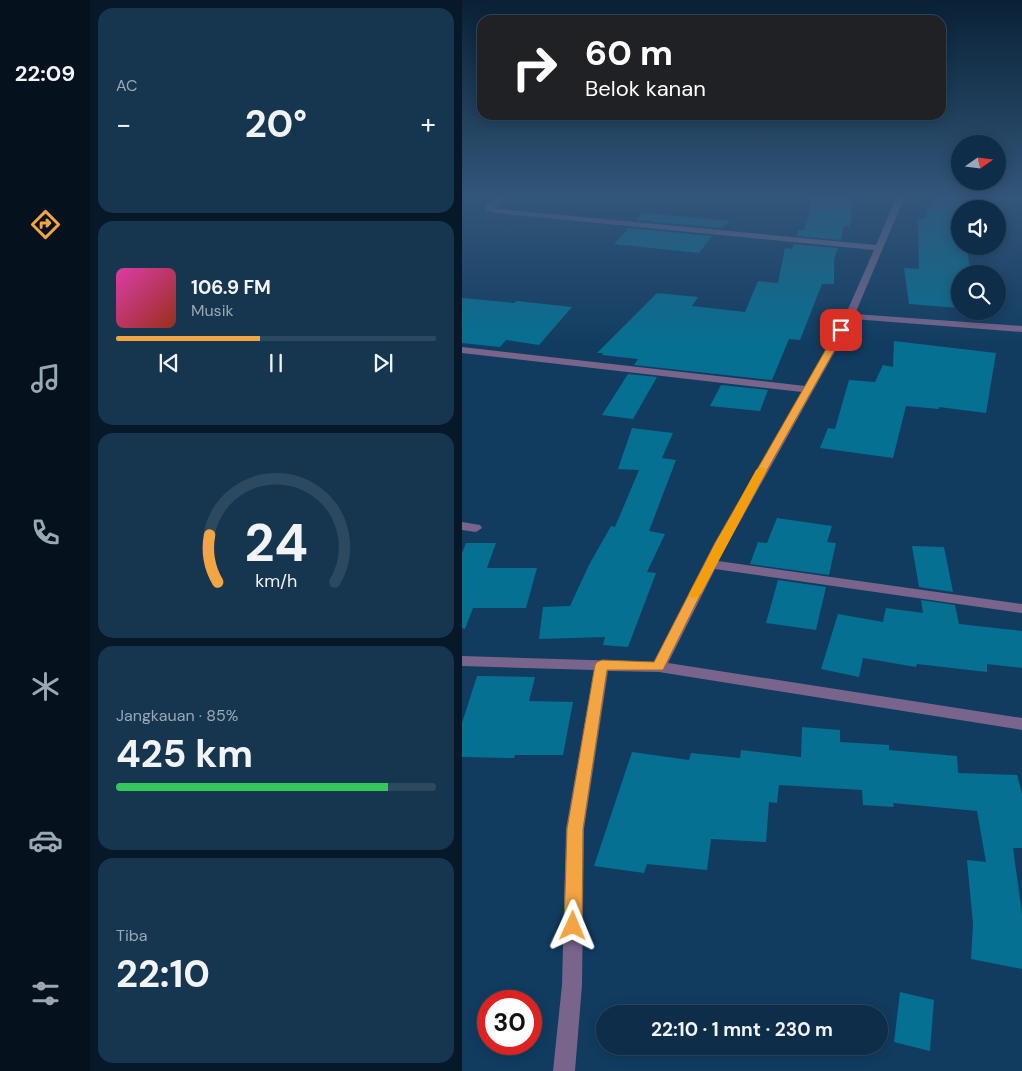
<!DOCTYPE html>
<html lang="id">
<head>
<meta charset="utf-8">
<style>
  :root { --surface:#0d2d48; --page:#16354f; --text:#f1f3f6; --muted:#9aa8b4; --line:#2d4960; --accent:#f3a443 }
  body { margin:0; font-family:"DM Sans",sans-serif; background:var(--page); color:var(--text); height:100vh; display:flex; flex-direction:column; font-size:19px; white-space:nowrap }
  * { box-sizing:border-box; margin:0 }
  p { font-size:16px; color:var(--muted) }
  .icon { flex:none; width:28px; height:28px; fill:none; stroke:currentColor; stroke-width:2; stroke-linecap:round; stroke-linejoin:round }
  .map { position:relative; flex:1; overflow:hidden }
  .details { display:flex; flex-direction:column; gap:8px; padding:8px; background:#071928; width:372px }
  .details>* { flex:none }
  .guide { position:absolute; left:15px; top:15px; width:469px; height:105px; border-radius:15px; box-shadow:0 2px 12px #0003,0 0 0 1px var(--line); background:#202124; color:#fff; overflow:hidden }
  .needle { width:32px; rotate:76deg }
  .fabs { position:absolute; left:489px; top:135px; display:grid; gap:10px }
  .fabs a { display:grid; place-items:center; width:55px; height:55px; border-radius:50%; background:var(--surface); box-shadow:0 2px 12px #0003,0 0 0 1px var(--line); font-size:25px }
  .speed { position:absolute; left:15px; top:990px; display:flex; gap:10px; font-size:25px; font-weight:700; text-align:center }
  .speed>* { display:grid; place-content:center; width:65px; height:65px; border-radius:50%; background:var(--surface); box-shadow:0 2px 12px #0003,0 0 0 1px var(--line); line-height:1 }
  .speed .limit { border:8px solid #d22; background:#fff; color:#111 }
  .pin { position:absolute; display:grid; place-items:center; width:42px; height:42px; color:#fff; margin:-21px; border-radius:10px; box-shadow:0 2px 8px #0006 }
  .me { position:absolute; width:55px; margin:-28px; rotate:1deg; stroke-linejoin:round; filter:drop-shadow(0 0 4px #0008) }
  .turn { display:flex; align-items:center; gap:18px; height:105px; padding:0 25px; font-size:22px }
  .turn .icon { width:65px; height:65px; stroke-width:2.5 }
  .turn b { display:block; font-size:35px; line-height:42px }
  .big { font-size:38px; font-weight:700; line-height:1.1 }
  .details .tile { flex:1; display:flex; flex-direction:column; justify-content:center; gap:8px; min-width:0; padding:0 18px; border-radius:15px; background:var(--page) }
  .details .dial { align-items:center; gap:0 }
  .dial svg { height:130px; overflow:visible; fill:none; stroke:var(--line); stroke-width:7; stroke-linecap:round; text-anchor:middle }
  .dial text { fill:var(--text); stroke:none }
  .song { display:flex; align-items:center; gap:15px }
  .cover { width:60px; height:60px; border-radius:8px; background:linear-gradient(135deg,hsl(320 70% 55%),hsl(10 70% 35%)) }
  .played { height:5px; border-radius:2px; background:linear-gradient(90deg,var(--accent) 45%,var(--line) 45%) }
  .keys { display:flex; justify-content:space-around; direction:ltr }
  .heat { display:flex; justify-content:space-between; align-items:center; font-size:28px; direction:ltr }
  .charge { height:8px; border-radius:4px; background:linear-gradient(90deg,#34c759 85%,var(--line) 0) }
  .trip { position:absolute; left:134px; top:1005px; width:292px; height:50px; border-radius:25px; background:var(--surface); box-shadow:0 2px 12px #0003,0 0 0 1px var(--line); font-weight:700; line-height:50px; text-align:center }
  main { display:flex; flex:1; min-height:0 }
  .tab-bar { display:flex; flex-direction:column; width:90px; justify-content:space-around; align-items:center; background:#05121d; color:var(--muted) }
  .tab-bar .icon { width:35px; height:35px }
  .tab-bar .current { color:var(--accent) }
  .tab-bar b { font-size:22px; color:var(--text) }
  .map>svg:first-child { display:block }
</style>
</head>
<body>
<main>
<nav class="tab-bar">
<b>22:09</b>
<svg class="icon current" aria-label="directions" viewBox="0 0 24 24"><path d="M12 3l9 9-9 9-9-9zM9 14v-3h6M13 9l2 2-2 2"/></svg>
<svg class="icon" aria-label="music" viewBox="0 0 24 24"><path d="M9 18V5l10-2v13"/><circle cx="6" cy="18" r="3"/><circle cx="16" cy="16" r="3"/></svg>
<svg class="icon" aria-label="phone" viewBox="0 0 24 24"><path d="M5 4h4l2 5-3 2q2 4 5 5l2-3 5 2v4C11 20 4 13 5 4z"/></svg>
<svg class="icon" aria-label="climate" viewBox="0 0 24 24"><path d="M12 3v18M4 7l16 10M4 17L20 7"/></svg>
<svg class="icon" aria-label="car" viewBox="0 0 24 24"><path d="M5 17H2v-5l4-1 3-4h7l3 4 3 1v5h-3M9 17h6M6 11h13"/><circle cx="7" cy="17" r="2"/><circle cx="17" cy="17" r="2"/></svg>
<svg class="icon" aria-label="filters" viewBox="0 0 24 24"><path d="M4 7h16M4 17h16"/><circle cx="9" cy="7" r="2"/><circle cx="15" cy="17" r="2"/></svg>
</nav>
<section class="details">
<div class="tile"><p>AC</p>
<div class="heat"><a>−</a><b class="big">20°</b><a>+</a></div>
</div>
<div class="tile">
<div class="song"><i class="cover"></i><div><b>106.9 FM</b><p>Musik</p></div></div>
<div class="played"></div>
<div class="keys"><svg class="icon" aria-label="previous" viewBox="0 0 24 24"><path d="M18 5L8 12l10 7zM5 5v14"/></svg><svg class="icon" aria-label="pause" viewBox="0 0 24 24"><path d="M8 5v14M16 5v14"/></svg><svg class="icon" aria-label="next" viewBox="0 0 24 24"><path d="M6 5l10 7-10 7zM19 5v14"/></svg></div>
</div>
<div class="tile dial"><svg viewBox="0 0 100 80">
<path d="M14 69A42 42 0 1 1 86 69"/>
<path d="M14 69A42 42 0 0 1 9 40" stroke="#f3a443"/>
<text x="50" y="56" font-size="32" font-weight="700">24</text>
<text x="50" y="72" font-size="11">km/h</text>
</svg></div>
<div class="tile"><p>Jangkauan · 85%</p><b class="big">425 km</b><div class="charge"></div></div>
<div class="tile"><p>Tiba</p><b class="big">22:10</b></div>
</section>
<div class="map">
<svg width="560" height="1071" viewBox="0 0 560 1071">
  <rect width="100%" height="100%" fill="#113c60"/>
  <g fill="#067092">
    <polygon points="366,196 391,197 388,227 382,226 379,240 334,236 336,230 342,230 348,210 348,197"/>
    <polygon points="470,196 503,198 503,209 498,209 498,246 505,246 507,263 511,274 498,274 498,308 447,304 442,268 457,269 456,218 464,218 465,206 470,207"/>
    <polygon points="181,213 268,221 259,228 174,220"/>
    <polygon points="167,228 250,236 237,253 152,244"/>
    <polygon points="332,244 376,248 372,259 372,284 360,284 338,340 327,339 310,380 172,365 176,359 140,355 141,353 135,353 195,293 236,297 230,306 283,312 296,281 316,283 323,248 330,249"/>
    <polygon points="0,298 52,303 55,301 110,307 77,345 44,340 38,347 0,343"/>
    <polygon points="432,341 534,353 524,413 477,407 477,409 444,406 431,458 358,448 366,428 373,429 387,380 413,382 421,365 431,367"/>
    <polygon points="166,374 195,377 171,419 140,415"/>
    <polygon points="259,385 306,390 298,411 248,406"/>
    <polygon points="170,428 211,433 200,458 214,460 187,531 203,534 185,572 194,573 166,647 141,645 143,637 77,639 81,607 108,606 127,565 149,526 153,527 177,470 156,469"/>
    <polygon points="315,518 370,526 365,542 374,543 367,575 288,564 296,542 305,543"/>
    <polygon points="4,543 34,543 25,568 75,568 64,608 11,608 3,629 0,628 0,553"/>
    <polygon points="450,546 482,547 491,592 457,587"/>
    <polygon points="316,580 364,587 354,630 304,623"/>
    <polygon points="459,600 493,605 497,624 560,631 560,668 525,664 525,672 455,664 454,667 401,658 397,677 359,669 376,614 421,622 424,608 461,613"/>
    <polygon points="15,676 73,677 67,701 111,702 101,755 53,755 52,758 0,757 0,723"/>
    <polygon points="340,727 378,730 378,742 427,745 427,750 495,756 496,773 555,775 560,794 560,848 551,848 560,914 560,969 509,959 511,924 505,860 524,862 515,811 431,803 432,807 401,805 400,790 317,785 315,803 307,802 304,842 249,839 245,870 185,864 182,873 132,866 170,752 227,760 229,753 278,758 279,750 339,757"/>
    <polygon points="438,992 472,1000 468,1051 432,1042"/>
  </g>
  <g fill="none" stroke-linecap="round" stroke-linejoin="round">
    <g fill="#79658b" fill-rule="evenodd">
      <polygon points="38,196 47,196 32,208 35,209 414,245 435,196 443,196 393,314 560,326 560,332 391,319 256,561 560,604 560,613 253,569 206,663 560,718 560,730 197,672 146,671 122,829 120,985 113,1071 91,1071 100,985 104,829 132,670 0,666 0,656 192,662 253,543 340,392 0,353 0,347 343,386 383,316 412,250 34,213 24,210 24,206"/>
      <polygon points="512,196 560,196 560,199 516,198"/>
      <polygon points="0,522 18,525 20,528 14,532 0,530"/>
    </g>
  </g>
  <linearGradient id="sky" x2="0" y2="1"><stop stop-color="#092135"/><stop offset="0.57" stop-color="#32567a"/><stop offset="1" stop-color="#32567a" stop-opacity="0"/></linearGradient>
  <rect width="560" height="346" fill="url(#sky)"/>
  <polygon fill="#f3a443" stroke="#9e6b2c" points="379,328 384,330 264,543 201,670 145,670 121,829 120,926 117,932 111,934 105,932 102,926 105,829 133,665 135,662 140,660 192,662 253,543 375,330"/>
  <polygon fill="#f59e0b" points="299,467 305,470 239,594 233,598 228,597 227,594 294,470"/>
</svg>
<div class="fabs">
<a><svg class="needle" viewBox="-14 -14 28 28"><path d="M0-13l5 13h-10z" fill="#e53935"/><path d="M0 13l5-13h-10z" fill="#9aa8b4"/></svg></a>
<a><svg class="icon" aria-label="sound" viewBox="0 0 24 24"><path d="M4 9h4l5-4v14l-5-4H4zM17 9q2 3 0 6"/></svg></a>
<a><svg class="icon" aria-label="search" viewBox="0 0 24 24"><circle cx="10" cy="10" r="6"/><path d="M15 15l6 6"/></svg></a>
</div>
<div class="speed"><div class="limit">30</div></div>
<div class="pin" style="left:379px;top:330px;background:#d93025"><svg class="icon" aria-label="arrive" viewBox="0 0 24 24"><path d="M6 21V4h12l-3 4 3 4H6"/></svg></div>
<svg class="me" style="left:111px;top:926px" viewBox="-20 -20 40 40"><path d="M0-17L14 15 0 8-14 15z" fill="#f3a443" stroke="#fff" stroke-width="4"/></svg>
<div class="trip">22:10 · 1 mnt · 230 m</div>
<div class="guide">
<div class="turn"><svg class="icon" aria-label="right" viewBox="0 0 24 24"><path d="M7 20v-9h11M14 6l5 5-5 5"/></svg><div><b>60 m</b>Belok kanan</div></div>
</div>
</div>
</main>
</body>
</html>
